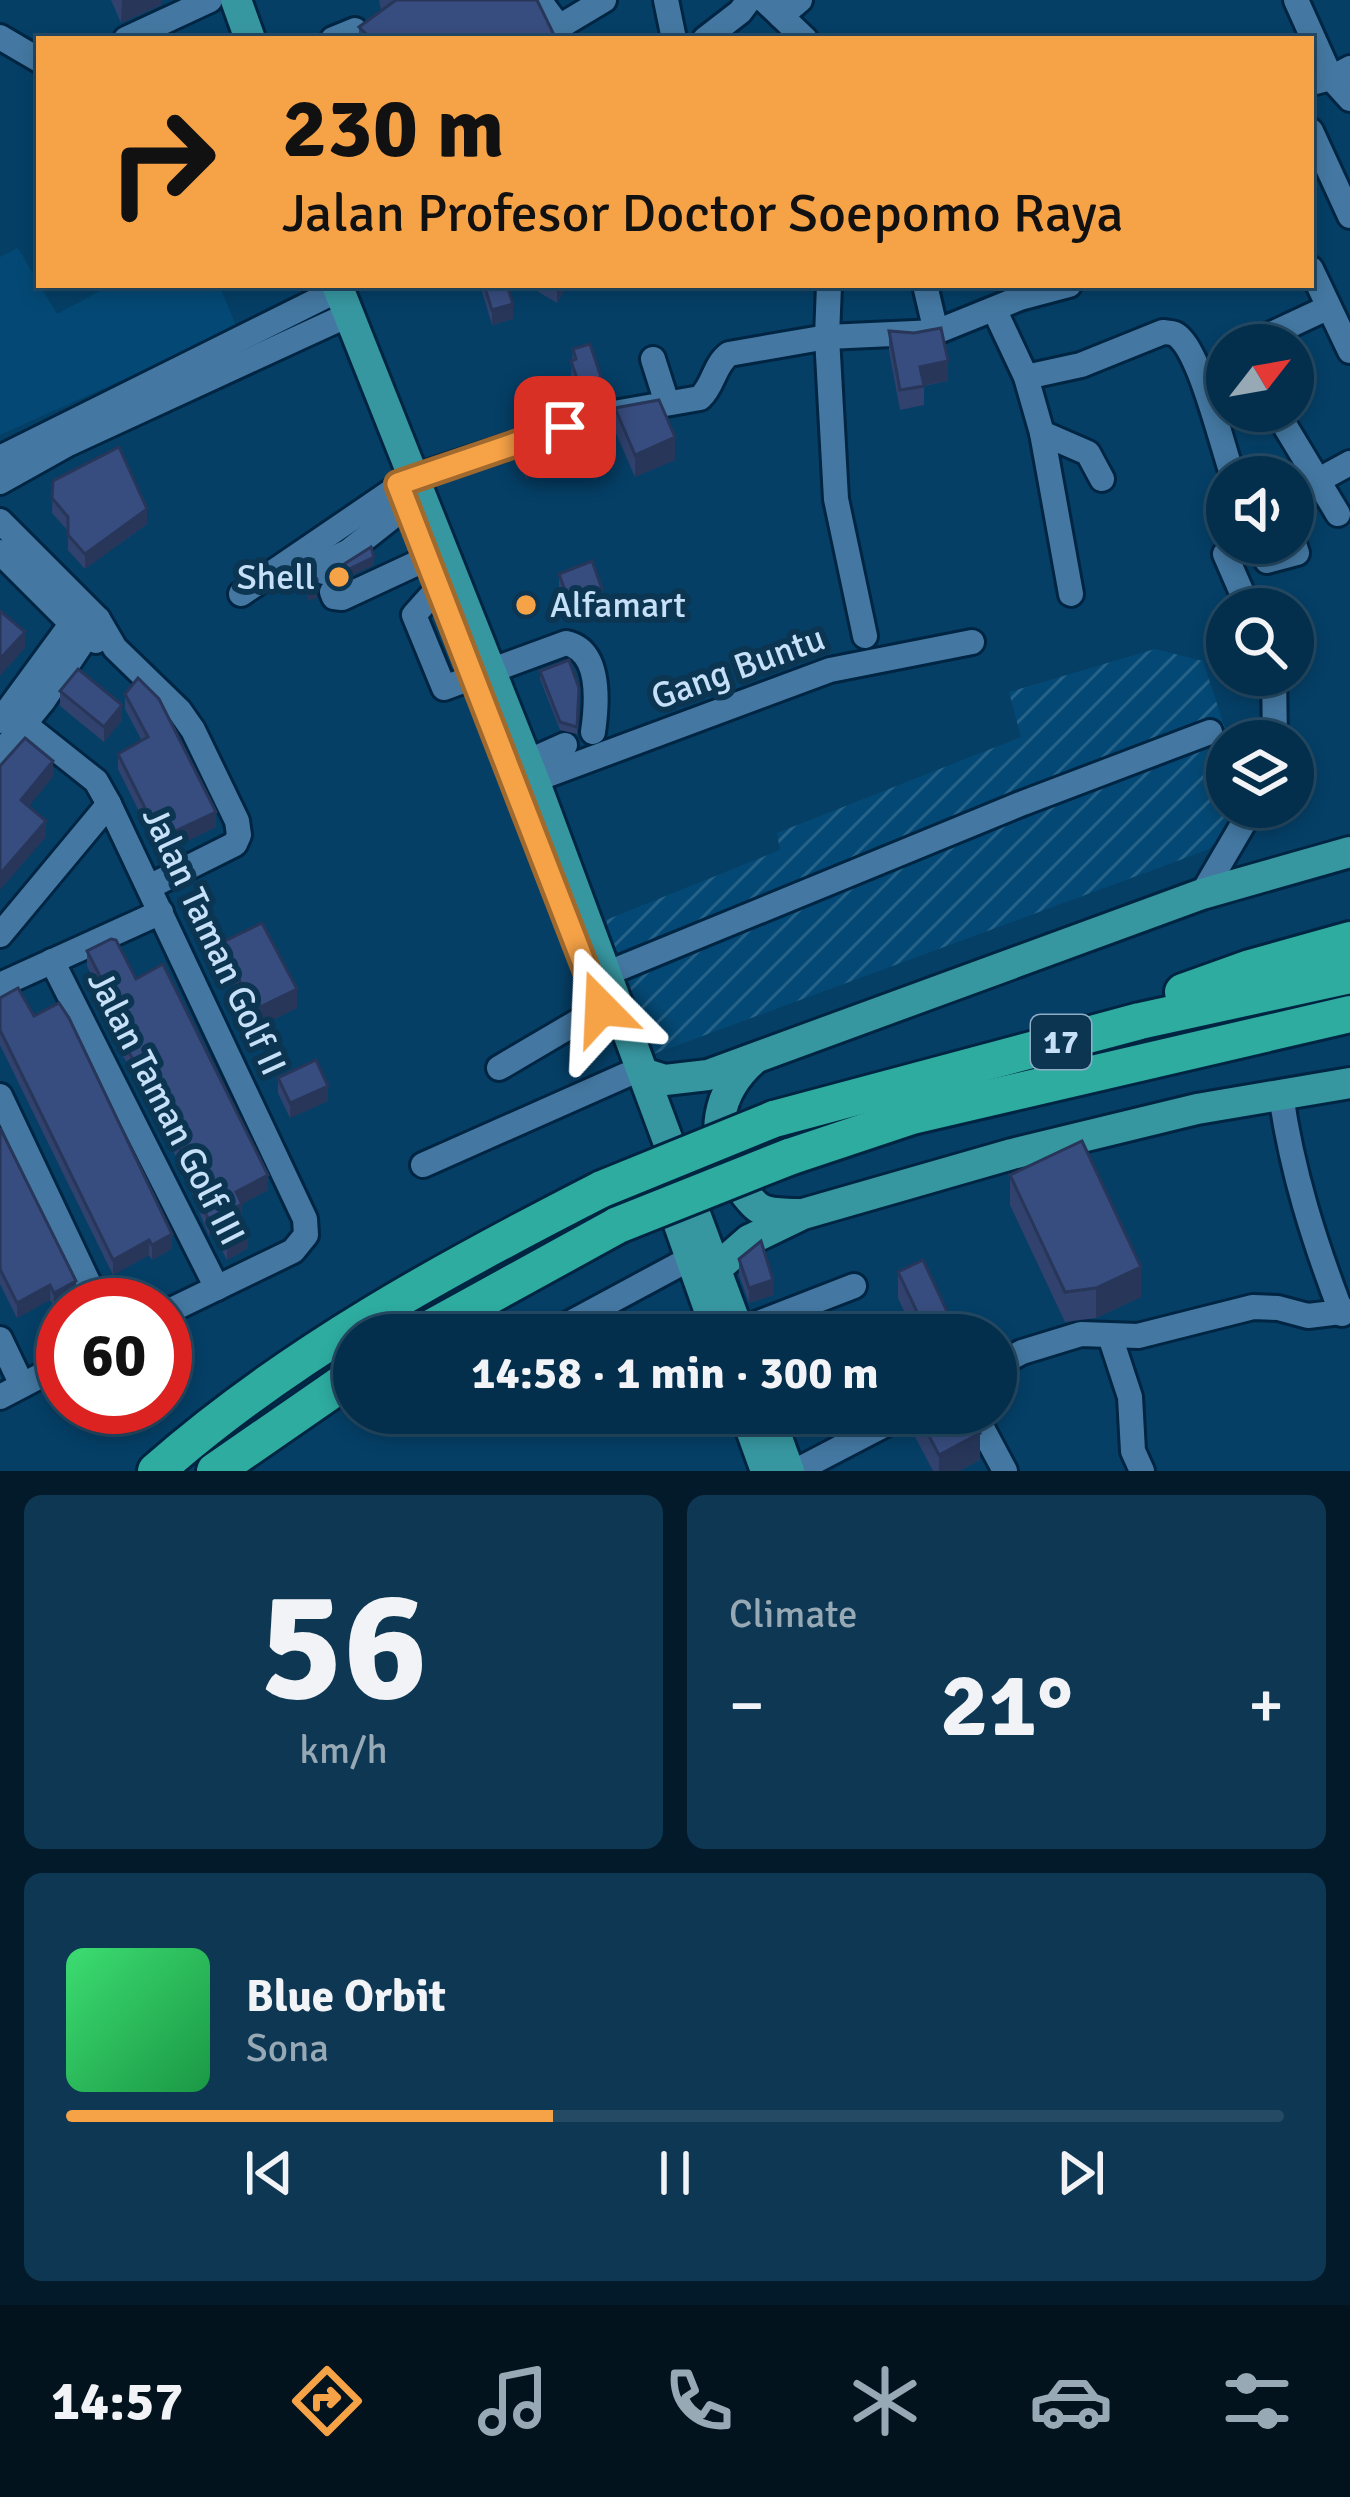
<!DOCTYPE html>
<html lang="en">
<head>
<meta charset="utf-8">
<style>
  :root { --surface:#042f4c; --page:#0d3753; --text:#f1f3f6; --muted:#97a9b5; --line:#254a64; --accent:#f6a247 }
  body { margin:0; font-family:Signika,sans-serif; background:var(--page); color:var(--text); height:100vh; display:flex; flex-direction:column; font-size:45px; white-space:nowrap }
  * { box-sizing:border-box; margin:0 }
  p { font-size:39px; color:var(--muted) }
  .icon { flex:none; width:66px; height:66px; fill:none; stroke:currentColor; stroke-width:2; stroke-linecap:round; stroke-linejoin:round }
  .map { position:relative; height:1471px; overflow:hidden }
  .details { display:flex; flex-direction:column; gap:24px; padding:24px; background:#021a2a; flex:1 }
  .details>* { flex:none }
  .banner { position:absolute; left:36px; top:36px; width:1278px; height:252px; border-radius:0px; box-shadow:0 6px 18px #0003,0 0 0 3px var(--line); background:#f6a247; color:#111; overflow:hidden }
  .needle { width:78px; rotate:59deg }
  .fabs { position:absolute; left:1206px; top:324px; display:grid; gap:24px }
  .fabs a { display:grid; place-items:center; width:108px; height:108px; border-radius:50%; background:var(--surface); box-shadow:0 6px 18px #0003,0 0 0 3px var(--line); font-size:60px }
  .speed { position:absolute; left:36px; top:1278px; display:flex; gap:24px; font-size:60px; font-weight:700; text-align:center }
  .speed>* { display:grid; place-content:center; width:156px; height:156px; border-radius:50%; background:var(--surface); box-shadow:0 6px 18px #0003,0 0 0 3px var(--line); line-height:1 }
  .speed .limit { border:18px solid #d22; background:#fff; color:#111 }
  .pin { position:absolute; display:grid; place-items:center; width:102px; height:102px; color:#fff; margin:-51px; border-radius:24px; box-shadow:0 6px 18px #0006 }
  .me { position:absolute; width:132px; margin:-66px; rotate:339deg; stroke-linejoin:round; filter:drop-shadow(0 0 9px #0008) }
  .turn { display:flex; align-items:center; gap:42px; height:252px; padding:0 48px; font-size:54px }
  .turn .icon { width:156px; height:156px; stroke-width:2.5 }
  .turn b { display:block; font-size:84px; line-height:102px }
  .big { font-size:90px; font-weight:800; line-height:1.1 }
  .details .card { flex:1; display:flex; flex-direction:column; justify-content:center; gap:18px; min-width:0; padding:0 42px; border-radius:18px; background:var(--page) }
  .details .dial { align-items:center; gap:0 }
  .dial b { font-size:156px; line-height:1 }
  .song { display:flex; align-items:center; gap:36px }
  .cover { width:144px; height:144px; border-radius:18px; background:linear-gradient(135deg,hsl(140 70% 55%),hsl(140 70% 35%)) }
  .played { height:12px; border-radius:6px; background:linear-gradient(90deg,var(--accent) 40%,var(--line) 40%) }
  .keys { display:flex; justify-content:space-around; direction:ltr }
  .heat { display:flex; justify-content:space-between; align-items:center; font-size:66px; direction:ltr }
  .details .tiles { flex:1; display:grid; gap:24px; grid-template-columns:1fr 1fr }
  .card:last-child { grid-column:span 2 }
  .trip { position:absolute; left:333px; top:1314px; width:684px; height:120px; border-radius:60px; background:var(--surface); box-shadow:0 6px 18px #0003,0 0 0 3px var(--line); font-weight:800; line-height:120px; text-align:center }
  .tabs { display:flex; height:192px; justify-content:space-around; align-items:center; background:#02131e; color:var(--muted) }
  .tabs .icon { width:84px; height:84px }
  .tabs .current { color:var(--accent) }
  .tabs b { font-size:54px; color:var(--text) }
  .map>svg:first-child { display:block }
</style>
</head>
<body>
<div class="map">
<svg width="1350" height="1471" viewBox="0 0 1350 1471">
  <defs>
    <pattern id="industrial-furrows" width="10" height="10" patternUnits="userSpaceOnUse" patternTransform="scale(3)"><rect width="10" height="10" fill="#044975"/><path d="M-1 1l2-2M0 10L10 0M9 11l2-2" fill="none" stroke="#276389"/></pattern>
  </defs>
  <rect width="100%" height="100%" fill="#053f66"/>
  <polygon fill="#044975" points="18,248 57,314 111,285 219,285 237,328 0,435 0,257"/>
  <polygon fill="url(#industrial-furrows)" points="1155,649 1203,661 1229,741 1227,807 1251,807 1253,812 1207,850 651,1055 606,920 780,850 777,833 1021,737 1009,692"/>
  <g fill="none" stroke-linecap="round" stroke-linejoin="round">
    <defs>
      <g id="minor">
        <polyline points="539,0 559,27 604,0"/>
        <polyline points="666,0 674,39"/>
        <polyline points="764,0 781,16 800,0"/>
        <polyline points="1296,0 1331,78 1311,83"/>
        <polyline points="781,16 805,39"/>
        <polyline points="0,37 39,60"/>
        <polyline points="126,39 210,0"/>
        <polyline points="333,39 355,30 362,39"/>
        <polyline points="705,39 740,12 749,0"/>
        <polyline points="1350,68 1331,78 1350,99"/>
        <polyline points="1311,131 1350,216"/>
        <polyline points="1311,269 1350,351"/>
        <polyline points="829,285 827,337 836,499 865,636"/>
        <polyline points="925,285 936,332"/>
        <polyline points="994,309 1026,377 1042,433 1071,594"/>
        <polyline points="1256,345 1261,339 1327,308"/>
        <polyline points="653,359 667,403"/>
        <path d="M1026,377L1081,365L1163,332C1171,333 1175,332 1181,339C1202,361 1222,445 1233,477"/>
        <polyline points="1276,411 1338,514"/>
        <polyline points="1042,433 1088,453 1102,479"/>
        <polyline points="0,458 338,290"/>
        <polyline points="0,482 68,444 348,315"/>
        <polyline points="1293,494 1350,463"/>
        <polyline points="0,521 98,619 115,648 179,710 193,730 237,821 239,835 235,844 149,887"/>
        <polyline points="0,552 84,636 96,641"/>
        <polyline points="1225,554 1249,609"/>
        <polyline points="1267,561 1297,553 1293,541"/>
        <polyline points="324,572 326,562 349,551 406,506"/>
        <path d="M439,587L414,615L444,688L566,643C602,651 597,704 593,732"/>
        <polyline points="332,592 334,597 342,598 428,558"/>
        <path d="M241,594L411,478L608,414L700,398C714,385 714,365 729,354L827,337L936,332L1020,298L1069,285"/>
        <polyline points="1274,675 1275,741"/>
        <polyline points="9,712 96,781 109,804 305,1219 306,1235 293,1251 165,1313"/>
        <polyline points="0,721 80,612"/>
        <polyline points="0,754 43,701 98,619"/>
        <polyline points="527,762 565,745"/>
        <polyline points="534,780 830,670 972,642"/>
        <polyline points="1202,894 1253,807"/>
        <polyline points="0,935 109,804"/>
        <polyline points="52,961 217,1288"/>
        <polyline points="608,973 1023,803 1210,732"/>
        <polyline points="0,985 161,912"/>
        <polyline points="499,1068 601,1008"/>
        <path d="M1281,1095C1292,1172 1314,1241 1342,1314"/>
        <polyline points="0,1096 99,1305"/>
        <polyline points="423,1165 626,1075"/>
        <polyline points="738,1331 854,1286"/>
        <polyline points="548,1335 691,1258"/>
        <polyline points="1110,1336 1130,1397 1133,1451 1142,1471"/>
        <polyline points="0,1339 22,1385"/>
        <polyline points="996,1366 1022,1352 1081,1334 1138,1336 1253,1307 1278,1308 1308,1316 1350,1311"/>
        <polyline points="0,1397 63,1364"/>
        <polyline points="974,1413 1005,1471"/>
        <polyline points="796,1471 907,1413"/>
      </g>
      <g id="major">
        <polyline points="236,0 250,39"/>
        <polyline points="337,285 534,780 740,1335"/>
        <path d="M753,1060C717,1092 708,1137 735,1179C741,1188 750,1202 759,1208C770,1215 785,1213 797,1214"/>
        <polyline points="646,1074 665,1080 708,1075 1202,894 1350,852"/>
        <polyline points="676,1216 716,1329"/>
        <polyline points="717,1268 749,1240 803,1214 1012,1154 1197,1109 1350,1083"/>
        <polyline points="745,1413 766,1471"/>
        <polyline points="768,1413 789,1471"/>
      </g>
      <g id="highway">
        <polyline points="1183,992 1250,968 1350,940"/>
        <polyline points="774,1119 1140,1021 1350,975"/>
        <polyline points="789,1157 912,1116 1350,1014"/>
        <polyline points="418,1335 618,1225"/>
        <path d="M156,1471C289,1354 445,1269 602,1189"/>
        <polyline points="215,1471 354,1375"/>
      </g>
    </defs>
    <use href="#minor" stroke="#002542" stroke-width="30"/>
    <use href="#major" stroke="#002542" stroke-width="36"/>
    <use href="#highway" stroke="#002542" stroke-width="42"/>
    <use href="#minor" stroke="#4478a2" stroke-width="24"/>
    <use href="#major" stroke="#3797a1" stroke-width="30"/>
    <use href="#highway" stroke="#2eaca0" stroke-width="36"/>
    <defs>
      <g id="highway-bridge">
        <polyline points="602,1189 774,1119"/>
        <polyline points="618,1225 789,1157"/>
      </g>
    </defs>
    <use href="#highway-bridge" stroke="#002542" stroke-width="42" stroke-linecap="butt"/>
    <use href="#highway-bridge" stroke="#2eaca0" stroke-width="36"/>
  </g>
  <g fill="#30426d">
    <polygon points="111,0 161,0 161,5 121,23"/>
    <polygon points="379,0 537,0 556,39 359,39 359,27 381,10"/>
    <polygon points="480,285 507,285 513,319 492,325"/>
    <polygon points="532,285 567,285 557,303 532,288"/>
    <polygon points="889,331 914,333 948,381 924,386 924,405 900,410 889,351"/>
    <polygon points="573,349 603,398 581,405 571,376"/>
    <polygon points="615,408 675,460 635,477 615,431"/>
    <polygon points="519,438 577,461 526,479 519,460"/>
    <polygon points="53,481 147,524 85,569 68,550 68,531 52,513"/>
    <polygon points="559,574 602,604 569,616 559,589"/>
    <polygon points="540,671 579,688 577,734 560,730 540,679"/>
    <polygon points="60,691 122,720 104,742 60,706"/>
    <polygon points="125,694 216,827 160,854 118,769 118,754 142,741 125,709"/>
    <polygon points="221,943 297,1008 254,1029 221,962"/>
    <polygon points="87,951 136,979 268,1190 242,1204 242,1219 240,1220 248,1248 227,1260 213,1234 209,1236 180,1164 111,1033 111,1023 98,1000 98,988 87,966"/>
    <polygon points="0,998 172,1249 152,1260 149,1255 113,1275 0,1045"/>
    <polygon points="278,1078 328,1101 290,1118 278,1093"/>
    <polygon points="0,1128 76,1296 54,1307 50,1300 17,1318 0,1284"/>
    <polygon points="1010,1175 1141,1297 1096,1318 1065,1322 1010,1205"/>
    <polygon points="739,1259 773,1295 749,1303 739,1275"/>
    <polygon points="898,1272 958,1335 915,1335 898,1298"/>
    <polygon points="816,1413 871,1413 827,1436"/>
    <polygon points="911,1413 970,1413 980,1460 959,1471 933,1471 911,1429"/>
  </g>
  <g fill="#273659">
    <polygon points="122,0 161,0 161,5 121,23"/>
    <polygon points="558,285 567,285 557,303 557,288"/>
    <polygon points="513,304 513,319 492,325 492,310"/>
    <polygon points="948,361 948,381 920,386 920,367"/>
    <polygon points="603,383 603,398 581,405 581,390"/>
    <polygon points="675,437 675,460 635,477 635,455"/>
    <polygon points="577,439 577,461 526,479 526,457"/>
    <polygon points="147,509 147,524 85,569 85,554"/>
    <polygon points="374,557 374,565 343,580 343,572"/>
    <polygon points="602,589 602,604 569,616 569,601"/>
    <polygon points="317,590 317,598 308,601 308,594"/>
    <polygon points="25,632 25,648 0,676 0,659"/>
    <polygon points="122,705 122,720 104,742 104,727"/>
    <polygon points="53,761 53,777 21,816 21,800"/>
    <polygon points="216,812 216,827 160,854 160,838"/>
    <polygon points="46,821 46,837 0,890 0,874"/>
    <polygon points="297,989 297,1008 254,1029 254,1010"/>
    <polygon points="328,1086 328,1101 290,1118 290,1103"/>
    <polygon points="268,1175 268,1190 236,1207 236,1192"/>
    <polygon points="242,1204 242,1219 234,1223 234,1208"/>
    <polygon points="213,1219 213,1234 209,1236 209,1221"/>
    <polygon points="248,1233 248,1248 227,1260 227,1244"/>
    <polygon points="172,1234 172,1249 152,1260 152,1245"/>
    <polygon points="149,1240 149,1255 113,1275 113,1260"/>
    <polygon points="1141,1267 1141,1297 1096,1318 1096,1288"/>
    <polygon points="773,1280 773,1295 749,1303 749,1288"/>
    <polygon points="76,1281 76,1296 54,1307 54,1293"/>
    <polygon points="50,1285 50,1300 17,1318 17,1303"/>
    <polygon points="828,1413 871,1413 827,1436"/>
    <polygon points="980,1433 980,1460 959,1471 939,1471 939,1455"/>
  </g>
  <g fill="#384d7f" stroke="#273659" stroke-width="3">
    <polygon points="396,0 537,0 556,39 428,37 424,39 380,39 367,35 359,27"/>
    <polygon points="484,285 507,285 513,304 492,310"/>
    <polygon points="941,328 948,361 920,367 924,386 900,390 889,331 914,333"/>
    <polygon points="590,344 603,383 581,390 571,361 576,359 573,349"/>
    <polygon points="659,400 675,437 635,455 615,408"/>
    <polygon points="571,421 577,439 526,457 519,438"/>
    <polygon points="119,447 147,509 85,554 68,535 68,517 52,498 53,481"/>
    <polygon points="371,547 374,557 343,572 339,570 341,566"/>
    <polygon points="592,561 602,589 569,601 559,574"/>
    <polygon points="309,571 317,579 317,590 308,594 300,574"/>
    <polygon points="0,611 25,632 0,659"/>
    <polygon points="569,660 579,688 577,727 560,722 540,671"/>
    <polygon points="78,669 122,705 104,727 60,691"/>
    <polygon points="138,678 159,699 216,812 160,838 118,754 148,737 125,694"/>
    <polygon points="25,738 53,761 21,800 46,821 0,874 0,766"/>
    <polygon points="262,923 297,989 254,1010 221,943"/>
    <polygon points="111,939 116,940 136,979 163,964 268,1175 236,1192 242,1204 234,1208 248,1233 227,1244 213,1219 209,1221 180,1149 111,1018 115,1015 98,985 103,982 87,951"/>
    <polygon points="18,988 34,1016 59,1003 69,1018 172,1234 152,1245 149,1240 113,1260 0,1030 0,998"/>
    <polygon points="316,1060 328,1086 290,1103 278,1078"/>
    <polygon points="0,1128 76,1281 54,1293 50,1285 17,1303 0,1269"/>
    <polygon points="1082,1141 1141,1267 1096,1288 1065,1292 1010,1175"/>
    <polygon points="761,1241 773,1280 749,1288 739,1259"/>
    <polygon points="923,1260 958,1335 928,1335 898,1272"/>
    <polygon points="917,1413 970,1413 980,1433 939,1455"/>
  </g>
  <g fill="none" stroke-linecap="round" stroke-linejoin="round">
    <defs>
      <polyline id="route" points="565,427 398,484 601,1008"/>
    </defs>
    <use href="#route" stroke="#a0692e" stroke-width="30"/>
    <use href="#route" stroke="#f6a247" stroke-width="21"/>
  </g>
  <g fill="#f6a247" stroke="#0c3552" stroke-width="4.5">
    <circle cx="339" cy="577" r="12"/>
    <circle cx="526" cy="605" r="12"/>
  </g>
  <g text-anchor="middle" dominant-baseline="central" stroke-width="12" stroke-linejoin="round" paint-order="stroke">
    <rect fill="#0c3552" stroke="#8eadc6" stroke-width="3" x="1031" y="1015" width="60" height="54" rx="9"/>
    <g font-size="33" font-weight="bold" fill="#c6e0f8">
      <text x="1061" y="1042">17</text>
    </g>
    <g font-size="36" fill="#c6e0f8" stroke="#0c3552" text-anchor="end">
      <text x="315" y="577">Shell</text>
      <text x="550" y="605" text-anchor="start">Alfamart</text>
    </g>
    <g font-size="36" fill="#c6e0f8" stroke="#0c3552">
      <text transform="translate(738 668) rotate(-20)">Gang Buntu</text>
      <text transform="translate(214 941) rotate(65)">Jalan Taman Golf II</text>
      <text transform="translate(166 1108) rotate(63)">Jalan Taman Golf III</text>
    </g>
  </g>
</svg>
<div class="fabs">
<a><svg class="needle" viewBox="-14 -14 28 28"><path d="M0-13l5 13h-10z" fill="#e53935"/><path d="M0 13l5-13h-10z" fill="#97a9b5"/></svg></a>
<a><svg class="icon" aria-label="sound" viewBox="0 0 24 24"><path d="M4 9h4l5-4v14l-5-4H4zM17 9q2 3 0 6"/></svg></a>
<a><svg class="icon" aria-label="search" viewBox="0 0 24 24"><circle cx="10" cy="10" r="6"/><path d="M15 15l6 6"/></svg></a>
<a><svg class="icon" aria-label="layers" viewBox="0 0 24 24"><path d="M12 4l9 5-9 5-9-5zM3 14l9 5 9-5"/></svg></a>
</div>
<div class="speed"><div class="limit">60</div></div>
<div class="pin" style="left:565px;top:427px;background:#d93025"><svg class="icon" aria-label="arrive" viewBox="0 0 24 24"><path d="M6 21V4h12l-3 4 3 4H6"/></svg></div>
<svg class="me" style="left:601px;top:1008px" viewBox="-20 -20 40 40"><path d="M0-17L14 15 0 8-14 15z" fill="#f6a247" stroke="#fff" stroke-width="4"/></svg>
<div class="trip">14:58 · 1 min · 300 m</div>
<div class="banner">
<div class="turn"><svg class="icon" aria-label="right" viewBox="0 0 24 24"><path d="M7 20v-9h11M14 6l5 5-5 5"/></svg><div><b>230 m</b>Jalan Profesor Doctor Soepomo Raya</div></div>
</div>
</div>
<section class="details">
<div class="tiles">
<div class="card dial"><b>56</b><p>km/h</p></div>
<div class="card"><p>Climate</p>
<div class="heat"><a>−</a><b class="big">21°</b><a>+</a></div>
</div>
<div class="card">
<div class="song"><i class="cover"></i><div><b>Blue Orbit</b><p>Sona</p></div></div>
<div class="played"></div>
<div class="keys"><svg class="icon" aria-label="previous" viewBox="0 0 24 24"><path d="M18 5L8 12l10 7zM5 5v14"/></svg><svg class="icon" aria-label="pause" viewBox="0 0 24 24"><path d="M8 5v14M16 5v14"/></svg><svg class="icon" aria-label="next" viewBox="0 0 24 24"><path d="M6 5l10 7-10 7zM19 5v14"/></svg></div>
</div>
</div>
</section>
<nav class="tabs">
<b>14:57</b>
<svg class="icon current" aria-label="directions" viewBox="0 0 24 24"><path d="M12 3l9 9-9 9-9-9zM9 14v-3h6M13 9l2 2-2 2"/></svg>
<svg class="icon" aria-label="music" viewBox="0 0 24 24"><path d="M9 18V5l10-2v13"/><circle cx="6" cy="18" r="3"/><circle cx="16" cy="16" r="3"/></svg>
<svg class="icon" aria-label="phone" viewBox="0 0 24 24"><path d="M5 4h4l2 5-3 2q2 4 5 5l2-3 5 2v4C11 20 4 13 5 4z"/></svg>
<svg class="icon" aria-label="climate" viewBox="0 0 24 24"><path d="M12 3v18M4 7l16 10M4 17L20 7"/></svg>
<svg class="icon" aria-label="car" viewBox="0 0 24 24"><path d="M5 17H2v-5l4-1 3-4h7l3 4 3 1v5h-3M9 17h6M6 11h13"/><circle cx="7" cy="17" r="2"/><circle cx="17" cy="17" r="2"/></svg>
<svg class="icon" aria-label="filters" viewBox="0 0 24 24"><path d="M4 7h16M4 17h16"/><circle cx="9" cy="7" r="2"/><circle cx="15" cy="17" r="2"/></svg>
</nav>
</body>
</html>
